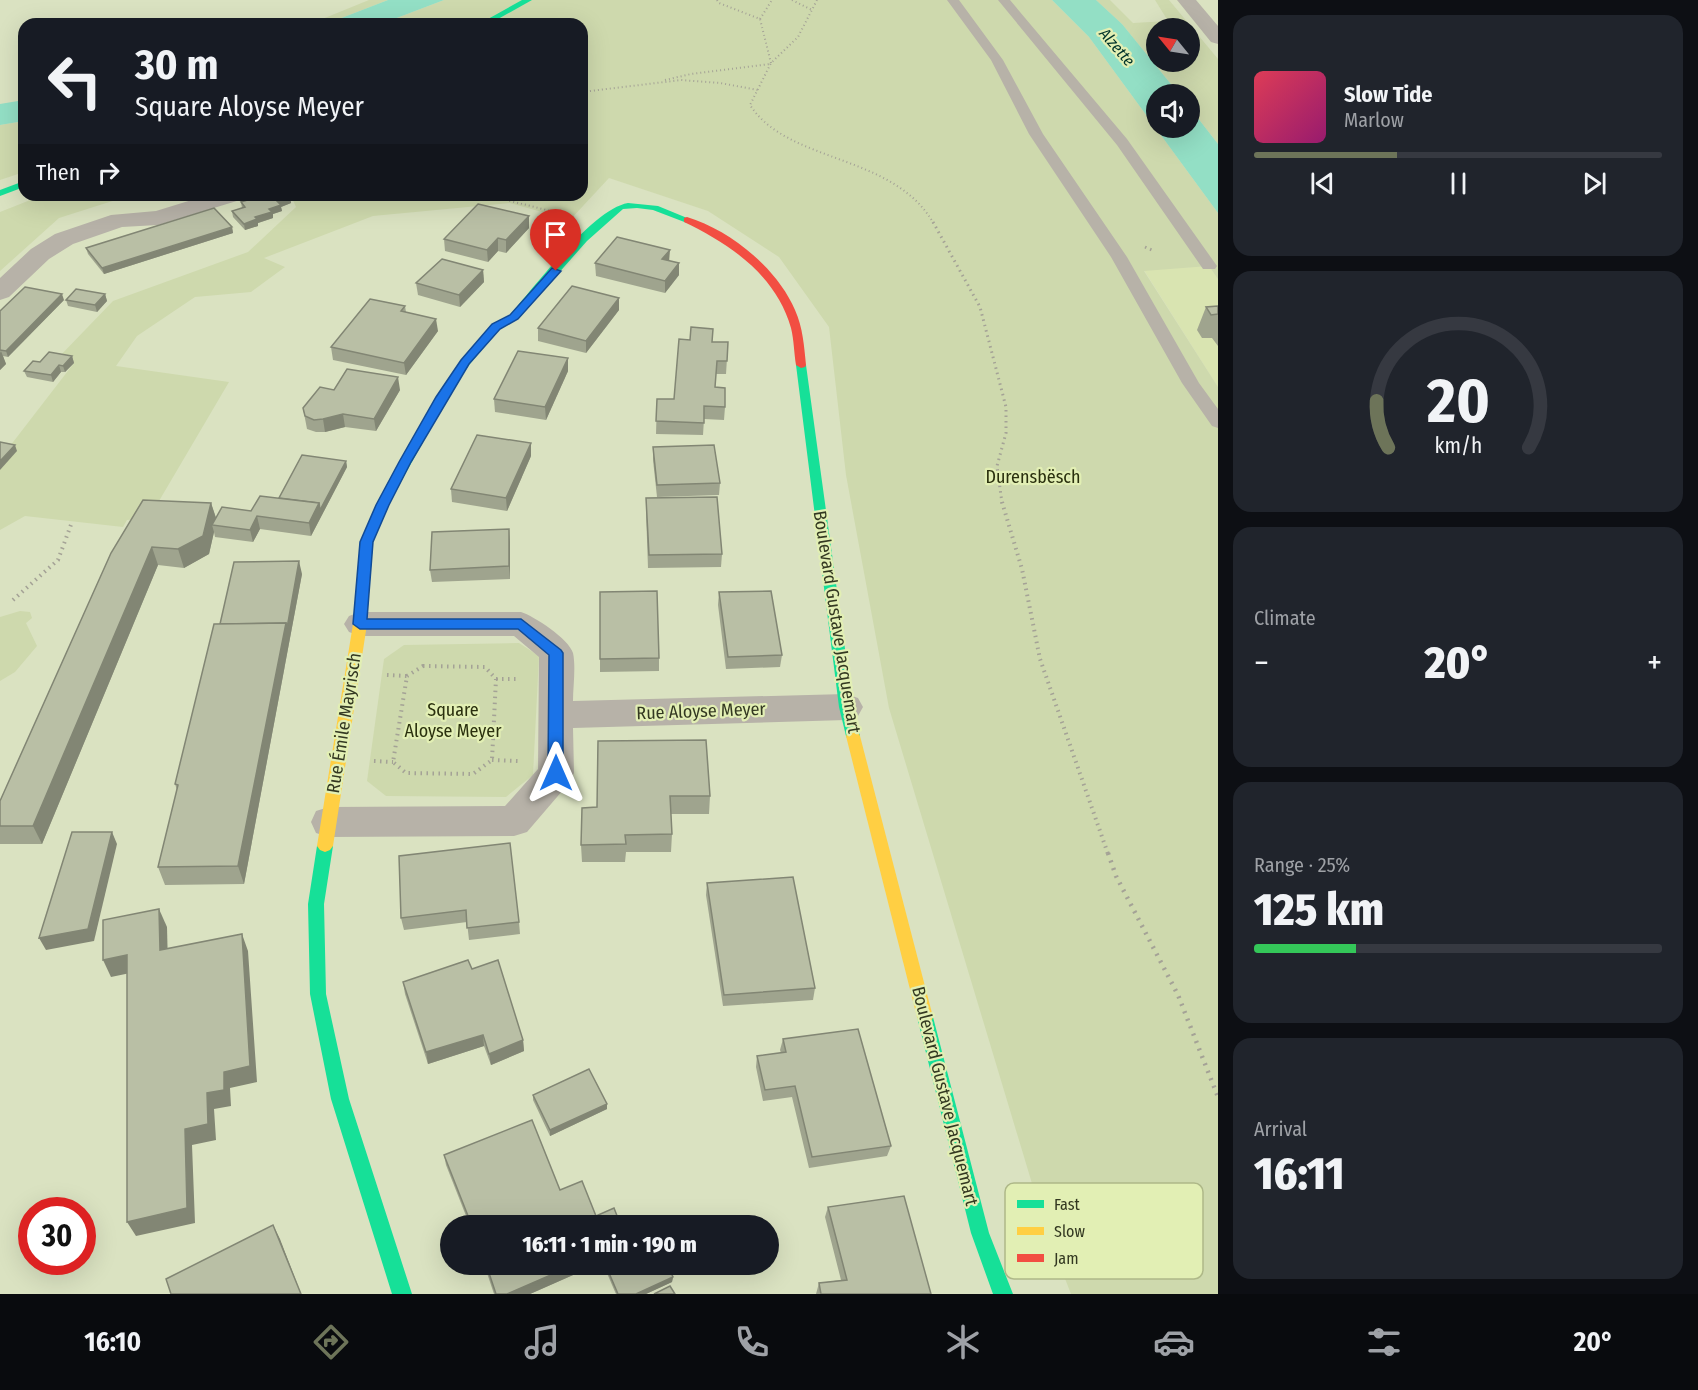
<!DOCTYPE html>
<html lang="en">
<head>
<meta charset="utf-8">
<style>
  :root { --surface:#171b24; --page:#20242c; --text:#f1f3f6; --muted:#9ea1a6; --line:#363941; --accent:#6d7459 }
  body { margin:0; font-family:"Fira Sans Condensed",sans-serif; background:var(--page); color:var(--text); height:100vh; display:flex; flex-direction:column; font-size:22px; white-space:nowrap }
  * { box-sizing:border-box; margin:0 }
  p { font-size:20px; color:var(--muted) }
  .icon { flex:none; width:33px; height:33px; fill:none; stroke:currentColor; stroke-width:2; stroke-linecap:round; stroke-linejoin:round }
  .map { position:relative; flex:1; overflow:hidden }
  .drawer { display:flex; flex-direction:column; gap:15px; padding:15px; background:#0d0f14; width:480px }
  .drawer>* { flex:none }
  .guide { position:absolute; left:18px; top:18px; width:570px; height:183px; border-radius:18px; box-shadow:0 6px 24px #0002; background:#171b24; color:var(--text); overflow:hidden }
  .needle { width:39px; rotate:300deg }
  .tools { position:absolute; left:1146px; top:18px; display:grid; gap:12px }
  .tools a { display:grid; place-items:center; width:54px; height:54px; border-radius:50%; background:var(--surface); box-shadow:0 6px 24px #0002; font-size:30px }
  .speed { position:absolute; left:18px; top:1197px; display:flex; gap:12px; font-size:30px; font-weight:700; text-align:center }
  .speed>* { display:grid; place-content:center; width:78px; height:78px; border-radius:50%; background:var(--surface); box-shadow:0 6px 24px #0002; line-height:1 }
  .speed .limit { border:9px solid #d22; background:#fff; color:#111 }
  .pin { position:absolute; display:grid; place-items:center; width:51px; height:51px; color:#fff; margin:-62px -26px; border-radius:50% 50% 50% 0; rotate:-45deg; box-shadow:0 0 6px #0007 }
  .pin .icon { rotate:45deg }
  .me { position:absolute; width:66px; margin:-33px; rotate:0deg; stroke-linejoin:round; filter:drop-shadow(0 0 4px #0008) }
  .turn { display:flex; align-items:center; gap:21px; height:126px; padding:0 18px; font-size:27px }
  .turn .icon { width:78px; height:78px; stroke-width:2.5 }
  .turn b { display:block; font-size:42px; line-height:51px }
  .then { display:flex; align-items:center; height:57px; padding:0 18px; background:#0003; gap:12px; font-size:22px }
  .big { font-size:45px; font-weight:800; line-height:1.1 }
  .drawer .card { flex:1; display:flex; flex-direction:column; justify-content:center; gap:9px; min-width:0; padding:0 21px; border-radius:18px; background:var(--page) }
  .drawer .dial { align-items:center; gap:0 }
  .dial svg { height:156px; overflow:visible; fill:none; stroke:var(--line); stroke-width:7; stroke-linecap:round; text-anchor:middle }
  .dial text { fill:var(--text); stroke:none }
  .song { display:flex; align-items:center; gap:18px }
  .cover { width:72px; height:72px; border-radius:9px; background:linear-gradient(135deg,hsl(350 70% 55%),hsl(320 70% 35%)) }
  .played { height:6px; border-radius:3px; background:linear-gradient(90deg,var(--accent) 35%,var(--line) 35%) }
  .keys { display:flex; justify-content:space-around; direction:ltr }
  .heat { display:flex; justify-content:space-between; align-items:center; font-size:33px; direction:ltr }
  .charge { height:9px; border-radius:4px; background:linear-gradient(90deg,#34c759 25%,var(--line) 0) }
  .trip { position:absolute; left:440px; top:1215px; width:339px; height:60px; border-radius:30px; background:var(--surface); box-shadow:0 6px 24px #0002; font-weight:800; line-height:60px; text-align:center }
  .tabs { display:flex; height:96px; justify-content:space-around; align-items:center; background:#090b0e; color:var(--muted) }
  .tabs .icon { width:42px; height:42px }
  .tabs .on { color:var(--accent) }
  .tabs b { font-size:27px; color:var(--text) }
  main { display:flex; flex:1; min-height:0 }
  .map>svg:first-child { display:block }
</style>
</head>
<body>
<main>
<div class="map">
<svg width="1218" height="1294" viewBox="0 0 1218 1294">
  <rect width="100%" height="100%" fill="#dae2c1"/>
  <polygon fill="#d9e4b1" points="1209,266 1218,279 1218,387 1144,270"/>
  <g fill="#ced9ad" fill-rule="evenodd">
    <polygon points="369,0 388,0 326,24 310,24"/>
    <polygon points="444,0 1052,0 1089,37 1218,213 1218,279 1209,266 1144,271 1218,387 1218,1294 1071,1294 1046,1230 889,708 846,475 829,327 779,257 708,211 609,178 570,220 510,203 373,216 264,258 285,267 251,292 195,297 137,336 116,366 229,382 149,518 127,520 123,527 25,516 0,530 0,459 74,363 58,358 113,301 248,252 296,207 292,198 294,195 582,195 582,24 381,24"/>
    <path d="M1096,0H1110L1133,23L1168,21L1155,0H1169L1218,59V144L1190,108V94H1179L1122,24ZM1156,28H1190V62H1156Z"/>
    <polygon points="24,121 24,172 0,180 0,125"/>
    <polygon points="43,195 123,195 125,197 59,218 0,271 0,212"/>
    <polygon points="20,611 30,612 32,618 26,623 37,646 15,672 0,681 0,617"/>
    <polygon points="519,643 539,656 533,775 506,797 386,796 367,781 384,659 404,645"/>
  </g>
  <g fill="#93dfc5">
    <polygon points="388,0 444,0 381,24 326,24"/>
    <polygon points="1052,0 1096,0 1122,24 1179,94 1156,94 1156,128 1190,128 1190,108 1218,144 1218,213 1089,37"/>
    <polygon points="24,100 24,121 0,125 0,104"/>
  </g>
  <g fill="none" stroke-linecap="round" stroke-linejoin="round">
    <g stroke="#a4a296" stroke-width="2" stroke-dasharray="1 3" stroke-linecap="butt">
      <polyline points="717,0 719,3 760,19 771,63"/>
      <polyline points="792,0 812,10"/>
      <path d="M817,0L798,37L771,63L750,105C788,164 894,153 934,224"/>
      <polyline points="760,19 772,0"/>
      <polyline points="665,80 691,74 770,64"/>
      <polyline points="582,92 681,80 720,83 758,90"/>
      <polyline points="486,195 567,215"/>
    </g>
    <g stroke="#a4a296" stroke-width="3" stroke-dasharray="1.5 4" stroke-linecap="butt">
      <polyline points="933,222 980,307 1006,407 1006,433 997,466 1002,503"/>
      <polyline points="1145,247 1154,251"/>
    </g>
    <g stroke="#a4a296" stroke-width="4" stroke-dasharray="1.5 4.5" stroke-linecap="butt">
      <polyline points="1002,502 1022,569 1040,659 1108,854"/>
      <polyline points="13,600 58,560 72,522"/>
      <polygon points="423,666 485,667 496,679 492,760 473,774 406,773 393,762 407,676"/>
      <polyline points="387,675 407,676"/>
      <polyline points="496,679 519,679"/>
      <polyline points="492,760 518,761"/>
      <polyline points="374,761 393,762"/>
    </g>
    <polyline stroke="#a4a296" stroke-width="4.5" stroke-dasharray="2 6" stroke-linecap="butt" points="1108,853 1116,876 1178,995 1218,1097"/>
    <g fill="#b7b2a8" fill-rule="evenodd">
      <polygon points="947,0 959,0 1003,60 1043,134 1127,257 1199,383 1218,409 1218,428 1212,426 1182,383 1111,257 1029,134 991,60"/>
      <polygon points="998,0 1010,0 1127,139 1217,266 1215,269 1203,269 1117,145"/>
    </g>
    <g fill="#b7b2a8" fill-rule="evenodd">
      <polygon points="1177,0 1196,0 1218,26 1218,44 1211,42"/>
      <polygon points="208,195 244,195 240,200 158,225 122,227 73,244 49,259 9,297 0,300 0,278 31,249 55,234 111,215 156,211"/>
      <path d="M360,612H521C534,616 569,639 573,653C576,667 573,687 573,701L846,694L858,698L863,707L858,716L846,720L573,728L574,773L569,783L527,832L514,836L329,837L316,833L311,822L316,811L329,807L505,806L538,769L539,657L514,636H360L349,632L344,624L349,616Z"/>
    </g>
    <g fill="#16e098" fill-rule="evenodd">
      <polygon points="522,0 532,0 489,24 479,24"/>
      <polygon points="24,181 24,187 0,196 0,190"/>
      <path d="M628,203L658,206L692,220L687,223L653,210L637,208L623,209L587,241L518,319L500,328L469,365L448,397L388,505L373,542L371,568L370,571H360L359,568L361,542L376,505L436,397L461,361L492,324L510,315C535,286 593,209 628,203Z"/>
      <polygon points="801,362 806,365 853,707 860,736 858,740 848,740 846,736 839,707 796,365"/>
      <polygon points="325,840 330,842 333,846 324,904 326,994 349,1099 412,1294 392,1294 331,1099 310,994 308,904 317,846 320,842"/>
      <polygon points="925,1009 931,1012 933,1017 989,1233 1013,1294 993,1294 971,1233 917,1017 919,1012"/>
    </g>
    <g fill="#ffcf43" fill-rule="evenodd">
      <polygon points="365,564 371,568 367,624 333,846 330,850 325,852 320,850 317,846 353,624 359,568"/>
      <polygon points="853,730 858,732 860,736 933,1017 931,1022 925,1025 919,1022 917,1017 846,736 848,732"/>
    </g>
    <path fill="#f24e42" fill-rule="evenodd" d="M687,217C730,230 777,268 795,310C803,328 804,346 806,365L805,367L801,368L796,365C794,353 794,340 791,328C776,275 730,244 684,222V218Z"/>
  </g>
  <g fill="#9fa48e">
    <polygon points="256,195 290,197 291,203 281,207 282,211 273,214 273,218 258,223 258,226 245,230 233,217 232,211 242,208 241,202 256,197"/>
    <polygon points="529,216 529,228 506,253 498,251 488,262 445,251 444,239"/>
    <polygon points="232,227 233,233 104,274 88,254 86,248"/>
    <polygon points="669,261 679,275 665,293 596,276 595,263"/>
    <polygon points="483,270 484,282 460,307 418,295 416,283"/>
    <polygon points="105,294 107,301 97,312 68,306 66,300"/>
    <polygon points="64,300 8,357 3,356 6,364 0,370 0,311"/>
    <polygon points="405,306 406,312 438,331 406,375 333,360 331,347"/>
    <polygon points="1218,306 1218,346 1212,338 1202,338 1197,330 1206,307"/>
    <polygon points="619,310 586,353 538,341 538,328"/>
    <polygon points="713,342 728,342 726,374 716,374 715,387 725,407 724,420 704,419 703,435 656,434 657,399 674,399"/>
    <polygon points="72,356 74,363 65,372 61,372 53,382 27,377 24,371 40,362"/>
    <polygon points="568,358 568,371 546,420 495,412 494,399"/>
    <polygon points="334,390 400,390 376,431 345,427 325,432 316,432 307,429 303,408"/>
    <polygon points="653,447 720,483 719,495 657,497 653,460"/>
    <polygon points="531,456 507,511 452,502 451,489"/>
    <polygon points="346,461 347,467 311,536 260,529 253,542 215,537 214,532 209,554 184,568 158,565 42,844 0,844 0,801 111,553 211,503 216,518 251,511 279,498"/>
    <polygon points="646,498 722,554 721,567 648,568 646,511"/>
    <polygon points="510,542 510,579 432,582 430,570"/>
    <polygon points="302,574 244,884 165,885 158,867 177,790 175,784 220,624"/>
    <polygon points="600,592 659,658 659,671 600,672"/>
    <polygon points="719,592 782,655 780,667 726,669 718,605"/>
    <polygon points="598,741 710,796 709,814 671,814 672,834 671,852 626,852 625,862 582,862 581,845 597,807"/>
    <polygon points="399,856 519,922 520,934 469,940 467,922 404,930 401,918"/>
    <polygon points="707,883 815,988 813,1000 723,1006 706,895"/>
    <polygon points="472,969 523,1040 524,1051 491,1065 484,1046 428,1064 405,994 403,982"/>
    <polygon points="783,1039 891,1146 887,1156 809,1168 792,1097 763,1101 756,1067 757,1056 781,1053 780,1050"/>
    <polygon points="533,1095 607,1104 607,1109 550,1136 533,1100"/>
    <polygon points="444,1155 560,1190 596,1216 621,1226 470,1226 446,1165"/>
    <polygon points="828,1207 931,1294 816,1294 819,1283 841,1280 825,1217"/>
    <polygon points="484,1264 598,1264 530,1294 494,1294"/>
    <polygon points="606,1266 673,1277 672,1282 646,1294 616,1294 606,1271"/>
  </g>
  <g fill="#828674">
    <polygon points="193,195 211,195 195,200"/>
    <polygon points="290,197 291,203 281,207 282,211 273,214 273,218 258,223 258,226 245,230 244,224 269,209 277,201"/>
    <polygon points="529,216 529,228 506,253 506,240"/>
    <polygon points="232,227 233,233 104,274 102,268"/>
    <polygon points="498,238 498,251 488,262 487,250"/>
    <polygon points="670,250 669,262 662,259"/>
    <polygon points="679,263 679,275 665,293 665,281"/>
    <polygon points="483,270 484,282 460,307 459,295"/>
    <polygon points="62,294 64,300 8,357 6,351"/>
    <polygon points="105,294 107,301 97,312 95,305"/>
    <polygon points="619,298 619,310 586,353 586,341"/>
    <polygon points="436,319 438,331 406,375 404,363"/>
    <polygon points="1,351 6,364 0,370 0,353"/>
    <polygon points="72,356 74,363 65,372 63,366"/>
    <polygon points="568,358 568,371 546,420 545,407"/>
    <polygon points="59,365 61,372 53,382 51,375"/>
    <polygon points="398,377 400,390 376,431 374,419"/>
    <polygon points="343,414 345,427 325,432 323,419"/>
    <polygon points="531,443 531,456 507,511 506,498"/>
    <polygon points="15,445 17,451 0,470 0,461"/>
    <polygon points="346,461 347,467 311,536 309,523 319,503"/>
    <polygon points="211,503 217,521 212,525 214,532 209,554 184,568 178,549"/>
    <polygon points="257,516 260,529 253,542 250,530"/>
    <polygon points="509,529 510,542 510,579 509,566"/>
    <polygon points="152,547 158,565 42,844 33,826"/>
    <polygon points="299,561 302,574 244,884 238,866 286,623"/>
    <polygon points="112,832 117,844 94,941 46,950 39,938"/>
    <polygon points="159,909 167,927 168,967 160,950"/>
    <polygon points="242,934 248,951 257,1082 230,1088 231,1106 214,1109 216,1140 192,1145 195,1223 136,1236 127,1222 207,1093"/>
    <polygon points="127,955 135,972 111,977 103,960"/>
    <polygon points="483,1035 484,1046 428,1064 426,1052"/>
    <polygon points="523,1040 524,1051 491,1065 489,1054"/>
    <polygon points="607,1104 607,1109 550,1136 550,1130"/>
    <polygon points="273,1225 280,1239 301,1294"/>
    <polygon points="576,1264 598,1264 530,1294 507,1294"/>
    <polygon points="673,1277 672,1282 646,1294 636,1294"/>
  </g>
  <g fill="#b9bfa5" stroke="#828674" stroke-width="1.5">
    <polygon points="256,195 288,195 290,197 277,201 281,205 269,209 272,212 255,217 257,219 244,224 232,211 245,207 241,202 258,197"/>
    <polygon points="478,204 529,216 506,240 498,238 487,250 444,239"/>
    <polygon points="214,208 232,227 102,268 86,248"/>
    <polygon points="617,237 670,250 662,259 679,263 665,281 595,263"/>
    <polygon points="442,259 483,270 459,295 416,283"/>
    <polygon points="572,286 619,298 586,341 538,328"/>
    <polygon points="25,287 62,294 6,351 0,350 0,311"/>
    <polygon points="76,289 105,294 95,305 66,300"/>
    <polygon points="370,299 405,306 401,311 436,319 404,363 331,347"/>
    <polygon points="1218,306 1218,314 1211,315 1206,307"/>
    <polygon points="691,327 713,329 712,342 728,342 727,361 717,361 715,387 725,388 725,407 704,406 704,423 656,421 657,399 674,399 679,339 690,340"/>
    <polygon points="518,351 568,358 545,407 494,399"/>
    <polygon points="49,352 72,356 63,366 59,365 51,375 24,371 33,361 40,362"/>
    <polygon points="347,369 398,377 374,419 343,414 323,419 314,420 305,416 303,408 320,387 334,390"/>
    <polygon points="477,435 531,443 506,498 451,489"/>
    <polygon points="0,442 15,445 0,461"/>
    <polygon points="714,445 720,483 657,485 653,447"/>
    <polygon points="302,455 346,461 320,510 319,503 279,498"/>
    <polygon points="260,496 319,503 309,523 257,516 250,530 212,525 222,507 251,511"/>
    <polygon points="717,497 722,554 649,555 646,498"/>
    <polygon points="143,500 211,503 203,536 178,549 152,547 33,826 0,826 0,801 111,553"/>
    <polygon points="509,529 509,566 430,570 432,532"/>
    <polygon points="299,561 287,628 286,623 220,624 234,562"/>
    <polygon points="657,591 659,658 600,659 600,592"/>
    <polygon points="771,591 782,655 728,657 719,592"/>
    <polygon points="286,623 238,866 158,867 178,785 175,784 214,624"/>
    <polygon points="706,740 710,796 670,796 672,834 625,835 626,844 581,845 582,808 597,807 598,741"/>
    <polygon points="72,832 112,832 88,929 39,938"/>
    <polygon points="510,843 519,922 467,928 466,910 401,918 399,856"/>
    <polygon points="793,877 815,988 724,995 707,883"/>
    <polygon points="159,909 160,950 242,934 250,1066 224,1072 224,1090 207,1093 208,1124 185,1129 187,1208 127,1222 127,955 103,960 103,920"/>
    <polygon points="468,960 472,969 498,960 523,1040 489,1054 483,1035 426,1052 403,982"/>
    <polygon points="858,1029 891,1146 812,1157 795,1086 765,1090 757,1056 786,1052 783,1039"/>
    <polygon points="589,1069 607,1104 550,1130 533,1095"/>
    <polygon points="532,1120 560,1190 582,1181 596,1216 614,1208 621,1226 472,1226 444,1155"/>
    <polygon points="904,1196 931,1294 821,1294 819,1283 847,1280 828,1207"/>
    <polygon points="273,1225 301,1294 171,1294 166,1279"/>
    <polygon points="486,1264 576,1264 507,1294 496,1294"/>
    <polygon points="609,1264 667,1264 673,1277 636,1294 618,1294 606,1266"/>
    <polygon points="670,1286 675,1294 654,1294"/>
  </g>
  <polygon fill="#1a73e8" stroke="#114b97" stroke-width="1.5" points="552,268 561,271 518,319 500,329 469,364 411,462 389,505 373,542 367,619 521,619 561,650 563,653 563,773 561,777 551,777 548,773 549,655 518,629 360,629 353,624 360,542 376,505 399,462 436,397 461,360 492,324 510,315"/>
  <g text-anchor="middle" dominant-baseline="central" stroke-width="4.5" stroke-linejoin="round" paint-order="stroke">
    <g font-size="16" font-style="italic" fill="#00332a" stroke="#e2efb4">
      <text transform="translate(1117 47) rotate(49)">Alzette</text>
    </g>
    <g font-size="18" fill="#2a300e" stroke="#e2efb4">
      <text x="1033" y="477">Durensbësch</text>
      <text x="453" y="710">Square<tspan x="453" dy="21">Aloyse Meyer</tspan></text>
    </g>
    <g font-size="18" fill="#333821" stroke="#e2efb4">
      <text transform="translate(837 622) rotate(81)">Boulevard Gustave Jacquemart</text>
      <text transform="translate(701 711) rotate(-2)">Rue Aloyse Meyer</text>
      <text transform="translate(344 723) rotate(-81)">Rue Émile Mayrisch</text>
      <text transform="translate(945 1096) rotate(76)">Boulevard Gustave Jacquemart</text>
    </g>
  </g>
  <rect x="1005" y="1183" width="198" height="96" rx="9" fill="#e2efb4" stroke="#aeb888" stroke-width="1.5"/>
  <rect x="1017" y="1200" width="27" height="8" fill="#16e098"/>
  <rect x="1017" y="1227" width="27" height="8" fill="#ffcf43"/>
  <rect x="1017" y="1254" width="27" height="8" fill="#f24e42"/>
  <g font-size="16" fill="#333821">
    <text x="1054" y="1210">Fast</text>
    <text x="1054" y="1237">Slow</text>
    <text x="1054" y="1264">Jam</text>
  </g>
</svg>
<div class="tools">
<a><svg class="needle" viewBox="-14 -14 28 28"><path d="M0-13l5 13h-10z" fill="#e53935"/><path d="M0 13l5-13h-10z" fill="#9ea1a6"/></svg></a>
<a><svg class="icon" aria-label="sound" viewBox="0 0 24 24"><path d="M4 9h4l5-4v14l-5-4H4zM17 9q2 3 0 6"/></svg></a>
</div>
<div class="speed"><div class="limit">30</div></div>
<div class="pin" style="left:556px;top:271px;background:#d93025"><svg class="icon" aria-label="arrive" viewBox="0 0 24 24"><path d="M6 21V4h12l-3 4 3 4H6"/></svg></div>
<svg class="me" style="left:556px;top:773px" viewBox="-20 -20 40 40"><path d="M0-17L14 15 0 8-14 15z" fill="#1a73e8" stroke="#fff" stroke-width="4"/></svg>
<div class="trip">16:11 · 1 min · 190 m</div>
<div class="guide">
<div class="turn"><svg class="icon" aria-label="left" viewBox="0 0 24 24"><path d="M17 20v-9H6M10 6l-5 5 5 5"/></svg><div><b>30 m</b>Square Aloyse Meyer</div></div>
<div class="then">Then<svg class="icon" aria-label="right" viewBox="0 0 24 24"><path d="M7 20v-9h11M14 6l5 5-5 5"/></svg></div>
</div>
</div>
<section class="drawer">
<div class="card">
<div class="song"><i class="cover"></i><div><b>Slow Tide</b><p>Marlow</p></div></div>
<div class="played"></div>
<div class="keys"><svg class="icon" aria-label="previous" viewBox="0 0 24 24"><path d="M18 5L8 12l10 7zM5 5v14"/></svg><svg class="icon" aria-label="pause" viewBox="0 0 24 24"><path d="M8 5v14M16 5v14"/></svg><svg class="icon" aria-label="next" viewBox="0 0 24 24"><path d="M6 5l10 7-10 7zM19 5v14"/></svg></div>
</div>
<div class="card dial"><svg viewBox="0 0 100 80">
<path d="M14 69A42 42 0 1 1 86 69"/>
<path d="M14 69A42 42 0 0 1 8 45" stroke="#6d7459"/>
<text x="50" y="56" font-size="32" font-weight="700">20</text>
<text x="50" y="72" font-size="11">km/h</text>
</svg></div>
<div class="card"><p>Climate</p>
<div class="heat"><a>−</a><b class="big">20°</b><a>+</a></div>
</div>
<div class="card"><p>Range · 25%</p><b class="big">125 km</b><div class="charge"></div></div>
<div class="card"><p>Arrival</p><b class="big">16:11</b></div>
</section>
</main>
<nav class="tabs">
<b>16:10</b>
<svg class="icon on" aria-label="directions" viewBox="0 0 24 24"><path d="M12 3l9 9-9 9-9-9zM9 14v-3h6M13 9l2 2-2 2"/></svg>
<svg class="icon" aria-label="music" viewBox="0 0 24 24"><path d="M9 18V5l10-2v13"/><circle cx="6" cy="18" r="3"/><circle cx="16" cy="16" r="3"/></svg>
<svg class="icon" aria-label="phone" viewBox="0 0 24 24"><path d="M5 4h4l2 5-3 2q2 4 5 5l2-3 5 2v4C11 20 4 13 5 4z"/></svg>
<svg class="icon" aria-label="climate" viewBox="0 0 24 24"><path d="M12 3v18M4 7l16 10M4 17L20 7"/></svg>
<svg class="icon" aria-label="car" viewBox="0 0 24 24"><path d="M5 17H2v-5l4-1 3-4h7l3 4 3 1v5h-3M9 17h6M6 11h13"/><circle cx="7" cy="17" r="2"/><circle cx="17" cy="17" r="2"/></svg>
<svg class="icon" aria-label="filters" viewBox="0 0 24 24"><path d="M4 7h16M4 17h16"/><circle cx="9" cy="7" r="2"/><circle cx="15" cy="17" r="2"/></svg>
<b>20°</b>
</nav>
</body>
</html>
